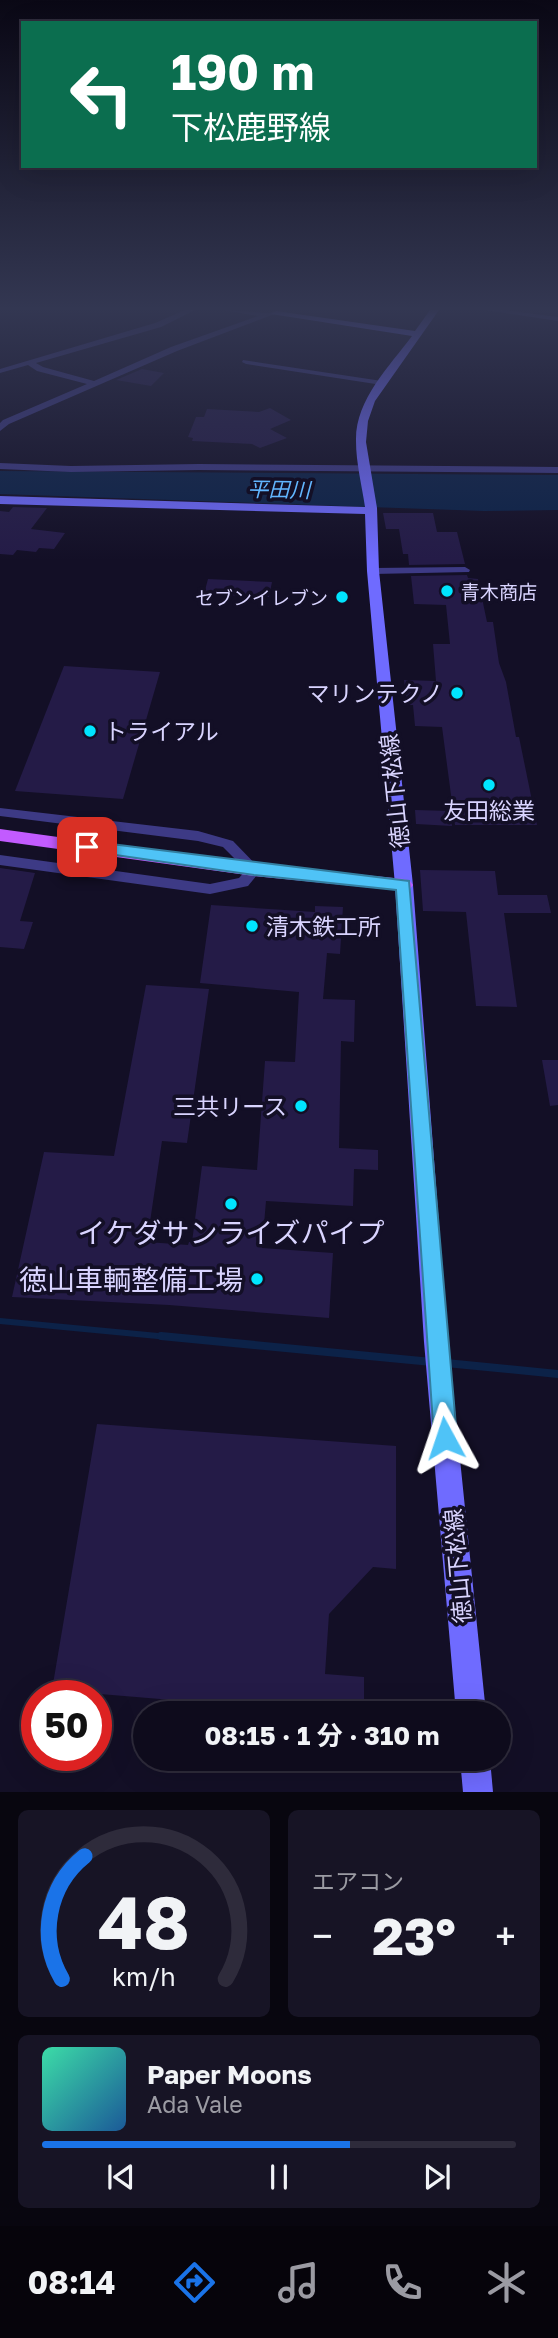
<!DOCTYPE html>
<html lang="ja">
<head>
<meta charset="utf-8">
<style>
  :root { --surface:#0e0b1c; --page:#171425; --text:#f1f3f6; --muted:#9b9ba3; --line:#2e2b3b; --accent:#1a73e8 }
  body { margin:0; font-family:"Golos Text","Noto Sans JP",sans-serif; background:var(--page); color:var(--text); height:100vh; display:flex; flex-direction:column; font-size:26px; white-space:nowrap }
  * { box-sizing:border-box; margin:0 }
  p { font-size:23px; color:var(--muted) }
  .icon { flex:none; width:38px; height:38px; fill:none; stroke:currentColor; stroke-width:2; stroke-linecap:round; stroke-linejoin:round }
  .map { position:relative; height:1792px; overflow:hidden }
  .details { display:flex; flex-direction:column; gap:18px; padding:18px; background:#08060f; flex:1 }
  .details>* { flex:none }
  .guide { position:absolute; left:21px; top:21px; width:516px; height:147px; border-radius:0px; box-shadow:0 7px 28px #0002,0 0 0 2px var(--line); background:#0b6e4f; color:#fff; overflow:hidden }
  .speed { position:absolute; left:21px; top:1680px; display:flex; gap:14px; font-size:35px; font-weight:700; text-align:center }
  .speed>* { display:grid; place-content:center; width:91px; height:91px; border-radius:50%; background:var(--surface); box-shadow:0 7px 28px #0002,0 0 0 2px var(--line); line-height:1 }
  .speed .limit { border:10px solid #d22; background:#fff; color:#111 }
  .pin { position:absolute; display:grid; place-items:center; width:60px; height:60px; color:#fff; margin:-30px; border-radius:14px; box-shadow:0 4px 10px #0006 }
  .me { position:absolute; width:77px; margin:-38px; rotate:355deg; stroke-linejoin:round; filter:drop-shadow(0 0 5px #0008) }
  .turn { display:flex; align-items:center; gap:24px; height:147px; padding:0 35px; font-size:32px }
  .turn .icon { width:91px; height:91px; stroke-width:2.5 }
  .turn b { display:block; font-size:49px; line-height:60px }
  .big { font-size:52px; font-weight:700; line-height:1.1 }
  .details .tile { flex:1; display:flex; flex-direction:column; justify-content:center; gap:10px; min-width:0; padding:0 24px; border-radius:10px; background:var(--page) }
  .details .dial { align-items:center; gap:0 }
  .dial svg { height:182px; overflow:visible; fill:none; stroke:var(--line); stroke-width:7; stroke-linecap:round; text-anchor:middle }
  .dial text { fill:var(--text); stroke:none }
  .song { display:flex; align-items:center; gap:21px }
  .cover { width:84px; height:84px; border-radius:10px; background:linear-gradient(135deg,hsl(160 70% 55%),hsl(210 70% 35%)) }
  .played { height:7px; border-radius:4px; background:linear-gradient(90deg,var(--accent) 65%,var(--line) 65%) }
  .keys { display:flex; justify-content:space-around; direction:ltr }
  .heat { display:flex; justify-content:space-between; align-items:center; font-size:38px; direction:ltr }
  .details .tiles { flex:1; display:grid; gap:18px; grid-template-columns:1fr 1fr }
  .tile:last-child { grid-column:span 2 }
  .trip { position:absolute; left:133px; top:1701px; width:378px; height:70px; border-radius:35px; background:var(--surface); box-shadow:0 7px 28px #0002,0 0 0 2px var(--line); font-weight:700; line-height:70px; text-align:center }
  .dock { display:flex; height:112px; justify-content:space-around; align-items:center; background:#06040b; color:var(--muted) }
  .dock .icon { width:49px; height:49px }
  .dock .active { color:var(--accent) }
  .dock b { font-size:32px; color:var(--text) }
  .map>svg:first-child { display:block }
</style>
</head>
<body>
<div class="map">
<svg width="558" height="1792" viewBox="0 0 558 1792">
  <rect width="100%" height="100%" fill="#130f26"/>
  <polygon fill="#0c2248" points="0,471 558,475 558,510 484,511 0,494"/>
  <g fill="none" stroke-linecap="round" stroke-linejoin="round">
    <polyline stroke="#0c2248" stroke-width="6" points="0,1321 179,1338"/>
    <g stroke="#0c2248" stroke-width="8">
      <polyline points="161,1336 432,1362"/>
      <polyline points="446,1363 558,1374"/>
    </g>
  </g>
  <g fill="#241b47">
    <polygon points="142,369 164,373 151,386 116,380"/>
    <polygon points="270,408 291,420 270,429 287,438 260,448 252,444 192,441 193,438 188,437 196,417 204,417 207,409 259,412"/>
    <polygon points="13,507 47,508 31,529 65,533 54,549 39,548 36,552 17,550 13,555 0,554 0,511 9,512"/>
    <polygon points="383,513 433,513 437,532 457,532 465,564 409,565 408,554 403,554 399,529 386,529"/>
    <polygon points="467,575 468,578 478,579 487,622 493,622 499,663 506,682 516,737 519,737 537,825 455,825 442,727 415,726 413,705 407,705 404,680 436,681 433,644 450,644 446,605 414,604 411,576"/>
    <polygon points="208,579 272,582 269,597 204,594"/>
    <polygon points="64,666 160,672 123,799 15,791"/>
    <polygon points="415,810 450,811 452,826 416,824"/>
    <polygon points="0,868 35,873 20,921 33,922 24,949 0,947"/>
    <polygon points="420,870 495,871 498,895 547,895 551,913 504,913 517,1007 476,1006 466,912 423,911"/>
    <polygon points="211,905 315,912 315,906 343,907 340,954 327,953 323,999 355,1000 354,1042 341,1041 339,1148 378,1150 378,1170 354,1169 353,1206 266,1201 262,1248 333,1253 329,1318 169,1305 12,1297 44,1152 114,1156 146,985 209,989 187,1143 162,1141 147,1242 188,1245 189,1242 192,1242 202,1166 257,1170 265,1061 295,1062 299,992 200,983"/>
    <polygon points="542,1060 558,1060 558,1105 550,1106"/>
    <polygon points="97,1424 396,1446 396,1569 373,1567 329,1614 325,1674 364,1677 364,1713 329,1713 52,1690"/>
  </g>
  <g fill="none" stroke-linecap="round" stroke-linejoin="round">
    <g fill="#3d3a85" fill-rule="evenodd">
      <polygon points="185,310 195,310 161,327 36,363 43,367 94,381 171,347 258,316 224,310 267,313 285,310 177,351 9,424 0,431 0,423 3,420 87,384 37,371 28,365 0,373 0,369 155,323"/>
      <polygon points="484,310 505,310 558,317 558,321"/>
      <polygon points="243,360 382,381 386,383 382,385 246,364 242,362"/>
      <polygon points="0,463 71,466 199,464 558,467 558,473 199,470 71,472 0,469"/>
      <polygon points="465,567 470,570 469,572 373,574 368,571 373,568"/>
      <polygon points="0,808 198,831 233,841 261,870 248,886 210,894 0,865 0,855 210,884 239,878 246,870 223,847 198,841 0,816"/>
    </g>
    <g fill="#6f6bff" fill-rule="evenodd">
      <path d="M430,310H439L375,401L368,421L366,442L377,508L379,571L413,885L448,1342L486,1713H456L424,1342L395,885L367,571L365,514L0,504V496L365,507C362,486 356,463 356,441C355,400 389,367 412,336L271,314L276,311L415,331Z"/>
      <polygon points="460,1759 490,1759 493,1792 463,1792"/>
    </g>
    <polygon fill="#c25bff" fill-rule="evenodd" points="0,829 254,864 404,879 410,881 413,885 410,889 404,891 254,876 0,841"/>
  </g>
  <linearGradient id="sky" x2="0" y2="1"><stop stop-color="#0a0815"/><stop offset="0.55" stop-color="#333752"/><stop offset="1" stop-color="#333752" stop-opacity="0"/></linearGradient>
  <rect width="558" height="561" fill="url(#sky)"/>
  <polygon fill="#4fc3f7" stroke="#337fa1" stroke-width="2" points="87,841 409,881 457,1438 454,1446 445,1449 437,1446 434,1438 396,890 254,875 81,850 79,847 81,843"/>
  <g fill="#00e5ff" stroke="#130f26" stroke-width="2.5">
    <circle cx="447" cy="591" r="7"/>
    <circle cx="342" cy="597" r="7"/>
    <circle cx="457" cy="693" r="7"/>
    <circle cx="90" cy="731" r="7"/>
    <circle cx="489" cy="785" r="7"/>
    <circle cx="252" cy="926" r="7"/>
    <circle cx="301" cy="1106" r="7"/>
    <circle cx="231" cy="1204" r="7"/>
    <circle cx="257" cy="1279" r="7"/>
  </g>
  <g text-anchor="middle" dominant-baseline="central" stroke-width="7" stroke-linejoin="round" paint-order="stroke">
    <g font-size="19" fill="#d9d4ff" stroke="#130f26" text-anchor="start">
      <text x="461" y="591">青木商店</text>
      <text x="328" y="597" text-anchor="end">セブンイレブン</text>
    </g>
    <g font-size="21" font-style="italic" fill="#62b6ff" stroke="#130f26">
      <text transform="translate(279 489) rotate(1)">平田川</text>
    </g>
    <g font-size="23" fill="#d9d4ff" stroke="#130f26" text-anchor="end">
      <text x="443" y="693">マリンテクノ</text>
      <text x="104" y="731" text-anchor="start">トライアル</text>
      <text x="489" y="810" text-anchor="middle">友田総業</text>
      <text x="266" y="926" text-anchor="start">清木鉄工所</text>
      <text x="287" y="1106">三共リース</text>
    </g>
    <g font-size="23" fill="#d9d4ff" stroke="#130f26">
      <text transform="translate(394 791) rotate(-96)">徳山下松線</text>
      <text transform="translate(457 1566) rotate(-95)">徳山下松線</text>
    </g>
    <g font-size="28" fill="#d9d4ff" stroke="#130f26">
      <text x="231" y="1232">イケダサンライズパイプ</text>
      <text x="243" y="1279" text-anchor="end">徳山車輌整備工場</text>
    </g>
  </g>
</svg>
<div class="speed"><div class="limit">50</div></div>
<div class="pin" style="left:87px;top:847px;background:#d93025"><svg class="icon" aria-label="arrive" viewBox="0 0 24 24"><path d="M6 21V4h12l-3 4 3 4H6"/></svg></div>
<svg class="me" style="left:445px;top:1438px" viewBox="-20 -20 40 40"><path d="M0-17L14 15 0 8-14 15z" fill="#4fc3f7" stroke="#fff" stroke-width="4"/></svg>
<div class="trip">08:15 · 1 分 · 310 m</div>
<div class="guide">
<div class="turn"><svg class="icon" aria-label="left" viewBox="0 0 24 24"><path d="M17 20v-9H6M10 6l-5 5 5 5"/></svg><div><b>190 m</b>下松鹿野線</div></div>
</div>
</div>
<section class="details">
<div class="tiles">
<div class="tile dial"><svg viewBox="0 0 100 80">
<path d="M14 69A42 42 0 1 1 86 69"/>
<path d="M14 69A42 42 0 0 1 24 15" stroke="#1a73e8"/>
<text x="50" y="56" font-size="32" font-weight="700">48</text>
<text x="50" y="72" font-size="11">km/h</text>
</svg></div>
<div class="tile"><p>エアコン</p>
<div class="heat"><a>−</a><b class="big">23°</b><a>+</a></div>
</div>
<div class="tile">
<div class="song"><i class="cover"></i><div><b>Paper Moons</b><p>Ada Vale</p></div></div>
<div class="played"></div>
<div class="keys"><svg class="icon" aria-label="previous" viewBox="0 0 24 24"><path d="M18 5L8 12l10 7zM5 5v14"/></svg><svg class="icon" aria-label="pause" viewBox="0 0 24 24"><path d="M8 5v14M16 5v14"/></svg><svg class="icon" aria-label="next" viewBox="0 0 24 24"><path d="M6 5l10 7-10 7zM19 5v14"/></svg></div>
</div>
</div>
</section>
<nav class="dock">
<b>08:14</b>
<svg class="icon active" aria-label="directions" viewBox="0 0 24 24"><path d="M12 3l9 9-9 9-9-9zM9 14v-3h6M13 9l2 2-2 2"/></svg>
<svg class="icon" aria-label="music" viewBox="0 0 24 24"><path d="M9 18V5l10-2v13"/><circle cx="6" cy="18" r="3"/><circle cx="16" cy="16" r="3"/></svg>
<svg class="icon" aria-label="phone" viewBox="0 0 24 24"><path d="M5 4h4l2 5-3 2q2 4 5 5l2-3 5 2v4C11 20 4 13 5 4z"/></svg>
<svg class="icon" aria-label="climate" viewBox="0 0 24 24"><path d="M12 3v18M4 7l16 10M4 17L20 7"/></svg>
</nav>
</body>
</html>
